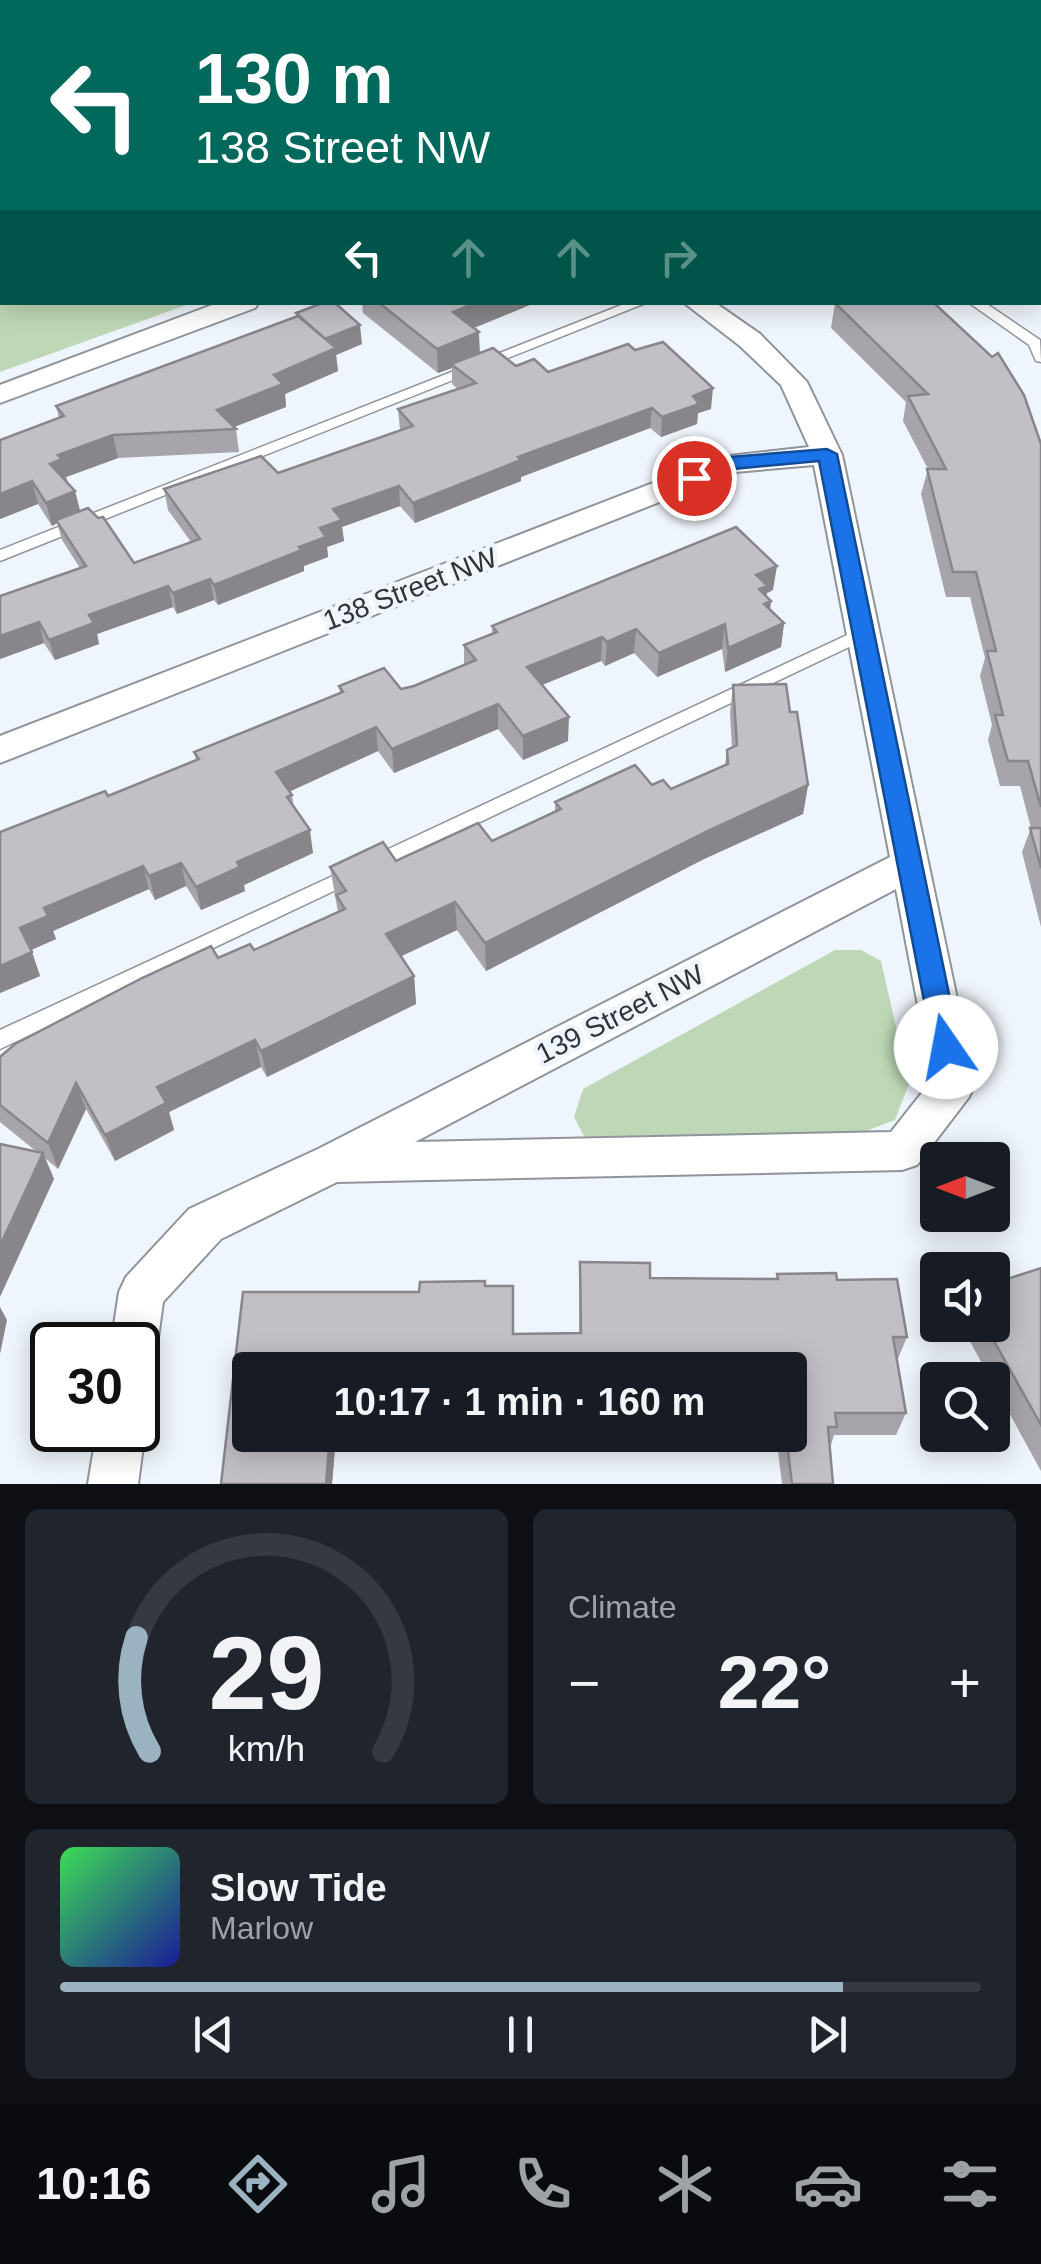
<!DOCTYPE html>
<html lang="en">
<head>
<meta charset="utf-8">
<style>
  :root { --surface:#171b24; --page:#20242c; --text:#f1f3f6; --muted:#9ea1a6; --line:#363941; --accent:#9bb2c1 }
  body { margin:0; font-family:Arial,sans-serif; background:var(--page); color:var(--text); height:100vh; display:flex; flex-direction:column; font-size:38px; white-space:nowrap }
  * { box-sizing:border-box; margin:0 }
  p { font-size:32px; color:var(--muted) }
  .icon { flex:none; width:55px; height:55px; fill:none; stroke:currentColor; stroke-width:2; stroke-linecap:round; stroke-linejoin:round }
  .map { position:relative; height:1484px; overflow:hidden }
  .sheet { display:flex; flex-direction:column; gap:25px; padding:25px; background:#0d0f14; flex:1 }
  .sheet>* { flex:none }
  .guide { position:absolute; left:0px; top:0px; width:1042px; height:305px; box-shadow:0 5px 25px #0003; background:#00695c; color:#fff; overflow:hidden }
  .needle { width:65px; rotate:270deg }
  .fabs { position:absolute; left:920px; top:1142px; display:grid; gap:20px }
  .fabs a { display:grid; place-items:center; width:90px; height:90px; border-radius:10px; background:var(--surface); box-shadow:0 5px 25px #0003; font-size:50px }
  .speed { position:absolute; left:30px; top:1322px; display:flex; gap:20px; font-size:50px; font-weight:700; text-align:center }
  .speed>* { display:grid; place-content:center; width:130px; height:130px; border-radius:50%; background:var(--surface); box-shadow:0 5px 25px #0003; line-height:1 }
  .speed .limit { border:5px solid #111; border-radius:15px; background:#fff; color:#111 }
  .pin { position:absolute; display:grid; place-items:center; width:85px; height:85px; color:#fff; margin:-42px; border:5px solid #fff; border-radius:50%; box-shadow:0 2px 10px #0007 }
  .me { position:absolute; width:110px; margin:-55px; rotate:348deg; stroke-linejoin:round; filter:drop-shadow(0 0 8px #0008) }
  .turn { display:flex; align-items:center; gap:35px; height:210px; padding:0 30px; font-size:45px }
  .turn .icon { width:130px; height:130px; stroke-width:2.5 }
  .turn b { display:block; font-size:70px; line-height:85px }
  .lanes { display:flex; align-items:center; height:95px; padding:0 30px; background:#0003; justify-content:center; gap:50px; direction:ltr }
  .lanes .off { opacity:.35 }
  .big { font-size:75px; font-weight:800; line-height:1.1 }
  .sheet .tile { flex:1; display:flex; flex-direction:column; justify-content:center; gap:15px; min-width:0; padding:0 35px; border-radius:15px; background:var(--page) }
  .sheet .dial { align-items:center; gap:0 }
  .dial svg { height:260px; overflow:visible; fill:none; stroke:var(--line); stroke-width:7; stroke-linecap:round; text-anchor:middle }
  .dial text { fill:var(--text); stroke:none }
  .song { display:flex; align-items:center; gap:30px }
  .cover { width:120px; height:120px; border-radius:15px; background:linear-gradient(135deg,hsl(130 70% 55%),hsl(240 70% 35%)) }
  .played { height:10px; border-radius:5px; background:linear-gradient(90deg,var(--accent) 85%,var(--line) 85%) }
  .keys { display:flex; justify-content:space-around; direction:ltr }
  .heat { display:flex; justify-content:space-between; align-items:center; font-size:55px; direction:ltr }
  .sheet .tiles { flex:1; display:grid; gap:25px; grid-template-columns:1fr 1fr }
  .tile:last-child { grid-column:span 2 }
  .trip { position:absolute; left:232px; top:1352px; width:575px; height:100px; border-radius:10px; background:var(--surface); box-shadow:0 5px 25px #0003; font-weight:800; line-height:100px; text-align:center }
  .menu { display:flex; height:160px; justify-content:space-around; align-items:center; background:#090b0e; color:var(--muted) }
  .menu .icon { width:70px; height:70px }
  .menu .current { color:var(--accent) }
  .menu b { font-size:45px; color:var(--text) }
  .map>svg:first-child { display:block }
</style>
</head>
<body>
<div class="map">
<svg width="1041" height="1484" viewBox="0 0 1041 1484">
  <rect width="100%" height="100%" fill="#eff5fc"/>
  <g fill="#bed8b7">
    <polygon points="0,0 927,0 2,2 2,302 192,303 0,372"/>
    <polygon points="835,950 861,950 881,961 909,1084 895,1120 855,1135 586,1140 574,1117 583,1089"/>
  </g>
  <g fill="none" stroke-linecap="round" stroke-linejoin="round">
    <defs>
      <g id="lane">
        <polygon points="629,302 648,302 0,561 0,550"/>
        <polygon points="968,302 984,302 1040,340 1041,362 1036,361 1029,345"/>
        <polygon points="862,628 868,630 870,634 868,638 381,869 367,869 365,864 367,859"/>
        <polygon points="350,868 357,870 359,875 357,880 0,1049 0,1030"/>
      </g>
      <g id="street">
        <rect x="1040" y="15" width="1" height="12"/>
        <rect x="1040" y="174" width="1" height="14"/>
        <polygon points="220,302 259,302 255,308 0,403 0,385"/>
        <path d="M683,302H714L760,334L807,382L842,455L975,1084L969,1097L917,1165L902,1170L337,1182L221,1239L163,1302L157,1345L150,1361L138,1366V1345H111L119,1292L126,1277L189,1209L318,1149L890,857L814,465L735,472L0,763V736L720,457L809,447L781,385L740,346ZM896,889L932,1080L891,1132L415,1142Z"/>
        <polygon points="138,1413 145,1430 138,1484 88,1484 97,1430 138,1430"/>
      </g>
    </defs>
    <use href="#lane" stroke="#8f949b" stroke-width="3"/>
    <use href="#street" stroke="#8f949b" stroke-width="4"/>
    <use href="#lane" fill="#fff" fill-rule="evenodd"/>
    <use href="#street" fill="#fff" fill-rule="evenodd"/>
  </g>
  <g fill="#a7a4ab">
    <polygon points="362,302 537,302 474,328 480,353 516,366 711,409 698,413 697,424 661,437 650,428 521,477 521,481 415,523 400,506 342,527 344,541 327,547 328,557 304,566 304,571 218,605 214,600 177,614 173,607 97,634 99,644 55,660 44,643 0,659 80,568 62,540 57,523 52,526 38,504 0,519 59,418 56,406 296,316 296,313 362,344 336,355 338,371 285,394 286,407 234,427 236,429 239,452 118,458 66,477 80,511 134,563 191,542 168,510 164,489 278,473 400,430 398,409 458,389 452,384 452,368 438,373 363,313"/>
    <polygon points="835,303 1041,444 1041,927 1022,852 1031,828 1020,786 1000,786 988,740 992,725 980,676 985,658 970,597 946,597 921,494 928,469 903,421 906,402 831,328"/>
    <polygon points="773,590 767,593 766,596 771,601 770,609 784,623 781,647 725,672 722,649 657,677 634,653 605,666 601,661 542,685 568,741 523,760 498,729 394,773 378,751 290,791 292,795 294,808 313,853 244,885 245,891 201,910 186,886 155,900 149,889 53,931 56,939 31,950 40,976 0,993 108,796 196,760 194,752 340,694 339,686 401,689 414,686 464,665 464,645 492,634 492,626"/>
    <polygon points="733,685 790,712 808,785 803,814 704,859 486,971 457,930 400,956 414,976 416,1004 267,1077 261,1067 169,1112 174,1130 115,1161 86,1109 58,1169 45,1158 54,1179 37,1152 0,1122 0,1057 218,958 254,950 338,912 330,867 396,861 492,841 555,812 555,802 652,785 671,789 725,765 727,750 732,748 730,713"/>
    <polygon points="580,1262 650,1263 650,1278 776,1279 777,1274 836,1273 837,1280 897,1279 907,1337 897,1361 906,1413 896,1435 834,1435 830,1448 833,1484 782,1484 776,1435 790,1435 790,1370 250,1370 250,1435 336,1435 332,1484 221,1484 243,1292 419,1292 420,1282 485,1281 485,1286 513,1286 513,1334 579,1333"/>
    <polygon points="1041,1268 1041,1471 961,1325 992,1325"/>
    <polygon points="416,1435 558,1435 558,1443 417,1443"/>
  </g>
  <g fill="#88868b">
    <polygon points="477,302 537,302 454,336 453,312"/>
    <polygon points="360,325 362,344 336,355 338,371 285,394 286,407 229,429 217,410 274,375 325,339"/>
    <polygon points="479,332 480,357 451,364 452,368 438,373 437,349"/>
    <polygon points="713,388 711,409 698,413 697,424 661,437 662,417 693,396"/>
    <polygon points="652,408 650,428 521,477 521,481 415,523 413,503 518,457"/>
    <polygon points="113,435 118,458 66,477 67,482 50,464 58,455"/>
    <polygon points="32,481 38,504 0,519 0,494"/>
    <polygon points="399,486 400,506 342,527 344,541 327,547 328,557 304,566 304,571 218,605 214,585 299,547 320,528 333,509"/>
    <polygon points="75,491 81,514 56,520 57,523 52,526 46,503"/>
    <polygon points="777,566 773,590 767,593 765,604 771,601 768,625 756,575"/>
    <polygon points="210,579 214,600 177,614 173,593"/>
    <polygon points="168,586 173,607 97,634 99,644 55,660 49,640 89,615"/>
    <polygon points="39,622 44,643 0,659 0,636"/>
    <polygon points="784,623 781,647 725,672 728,648"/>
    <polygon points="725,624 722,649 657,677 659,653"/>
    <polygon points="636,629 634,653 605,666 607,642"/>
    <polygon points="602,637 601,661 527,691 527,667"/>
    <polygon points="498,704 498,729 394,773 392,749"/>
    <polygon points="569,717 568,741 523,760 523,736"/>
    <polygon points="376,727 378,751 280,796 276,772"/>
    <polygon points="808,785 803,814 704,859 486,971 485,943 708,831"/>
    <polygon points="310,830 313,853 244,885 245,891 201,910 196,887 237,862"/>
    <polygon points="181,863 186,886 155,900 149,876"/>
    <polygon points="143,866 149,889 53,931 56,939 29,951 20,928 44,908"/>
    <polygon points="455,902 457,930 389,962 386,934"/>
    <polygon points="32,952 40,976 0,993 0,966"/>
    <polygon points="414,976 416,1004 267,1077 261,1051"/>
    <polygon points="255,1040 261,1067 169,1112 174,1130 115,1161 105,1135 157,1087"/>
    <polygon points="76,1083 86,1109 58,1169 48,1143"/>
    <polygon points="43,1153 54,1179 0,1297 0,1246"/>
    <polygon points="0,1307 7,1320 0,1354"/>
    <polygon points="330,1435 336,1435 332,1484 326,1484"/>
  </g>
  <g fill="#c2bfc7" stroke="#88868b" stroke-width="2.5">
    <polygon points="1041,32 1041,115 1040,115"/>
    <polygon points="1040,210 1041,210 1041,275 1040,274"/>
    <polygon points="325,302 334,302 360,325 325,339 296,313"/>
    <polygon points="378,302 477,302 453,312 479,332 437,349"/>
    <polygon points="839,302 933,302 992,357 998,353 1024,395 1041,444 1041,807 1028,761 1008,761 995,715 1003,715 987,651 996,651 976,572 953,572 927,469 946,469 908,396 928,394 835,303"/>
    <polygon points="298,316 336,348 274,375 283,384 217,410 236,429 113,435 58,455 62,459 50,464 75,491 46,503 32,481 0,494 0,440 64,416 56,406"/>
    <polygon points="663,342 713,388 693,396 699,404 662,417 652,408 518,457 521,460 413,503 399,486 333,509 342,520 320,528 326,537 299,547 302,550 214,585 210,579 173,593 168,586 89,615 94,623 49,640 39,622 0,636 0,596 86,566 56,520 88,508 98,518 103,517 134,563 200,539 164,489 261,456 278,473 413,426 398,409 476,383 451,364 493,348 516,366 534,359 548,372 628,344 635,350"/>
    <polygon points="736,527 777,566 756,575 768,586 759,589 771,601 764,604 784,623 728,648 725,624 659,653 636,629 607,642 602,637 527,667 569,717 523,736 498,704 392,749 376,727 276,772 292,795 287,797 310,830 237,862 240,867 196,887 181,863 149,876 143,866 44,908 48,916 20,928 32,952 0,966 0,832 105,791 108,796 199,759 194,752 343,692 339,686 384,668 401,689 414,686 476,660 464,645 497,632 492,626"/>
    <polygon points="786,684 790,712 797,712 808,785 708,831 485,943 455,902 386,934 414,976 261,1051 255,1040 157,1087 166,1103 105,1135 76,1083 48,1143 0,1105 0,1057 15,1044 142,978 211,946 218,958 250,944 254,950 345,909 336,895 346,891 330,867 383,842 396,861 478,823 492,841 561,809 555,802 635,765 652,785 663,780 671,789 728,764 727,750 737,745 733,685"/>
    <polygon points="1030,828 1041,828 1041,868"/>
    <polygon points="0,1144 43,1153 0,1246"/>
    <polygon points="580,1262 650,1263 650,1278 778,1279 777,1274 836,1273 837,1280 897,1279 907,1337 893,1337 906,1413 835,1413 837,1427 828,1427 833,1484 792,1484 786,1435 790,1435 790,1370 250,1370 250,1435 330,1435 326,1484 221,1484 243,1292 419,1292 420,1282 485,1281 485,1286 513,1286 513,1334 581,1333"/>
    <polygon points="1041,1268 1041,1425 985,1325 992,1325 992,1284"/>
  </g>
  <polygon fill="#1a73e8" stroke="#114b97" stroke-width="2.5" points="827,449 837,454 960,1047 956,1055 946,1059 937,1055 933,1047 819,461 733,469 694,484 684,478 730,457"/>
  <g text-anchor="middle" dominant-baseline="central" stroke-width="9" stroke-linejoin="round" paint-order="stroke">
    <g font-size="28" fill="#313436" stroke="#eff5fc">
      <text transform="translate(410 589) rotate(-21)">138 Street NW</text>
      <text transform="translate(620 1014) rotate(-27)">139 Street NW</text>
    </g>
  </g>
</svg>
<div class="fabs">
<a><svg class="needle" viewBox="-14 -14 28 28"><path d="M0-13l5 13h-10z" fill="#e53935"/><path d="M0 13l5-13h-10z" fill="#9ea1a6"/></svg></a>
<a><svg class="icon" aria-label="sound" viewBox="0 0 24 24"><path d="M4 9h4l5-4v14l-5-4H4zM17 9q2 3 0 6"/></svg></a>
<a><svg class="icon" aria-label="search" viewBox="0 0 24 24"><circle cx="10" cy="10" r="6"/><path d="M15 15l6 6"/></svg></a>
</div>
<div class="speed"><div class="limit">30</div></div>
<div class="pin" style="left:694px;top:478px;background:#d93025"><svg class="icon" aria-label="arrive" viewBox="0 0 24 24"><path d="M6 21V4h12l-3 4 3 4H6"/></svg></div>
<svg class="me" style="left:946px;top:1047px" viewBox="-20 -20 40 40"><circle r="19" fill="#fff"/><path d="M0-13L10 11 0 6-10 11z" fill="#1a73e8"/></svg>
<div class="trip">10:17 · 1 min · 160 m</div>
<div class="guide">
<div class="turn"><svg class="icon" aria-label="left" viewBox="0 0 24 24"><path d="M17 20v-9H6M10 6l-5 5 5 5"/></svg><div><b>130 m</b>138 Street NW</div></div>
<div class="lanes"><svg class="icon" aria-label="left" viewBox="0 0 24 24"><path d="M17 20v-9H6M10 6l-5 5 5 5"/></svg><svg class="icon off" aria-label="ahead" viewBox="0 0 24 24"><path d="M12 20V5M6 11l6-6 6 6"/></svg><svg class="icon off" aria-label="ahead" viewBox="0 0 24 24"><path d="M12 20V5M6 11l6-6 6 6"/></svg><svg class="icon off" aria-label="right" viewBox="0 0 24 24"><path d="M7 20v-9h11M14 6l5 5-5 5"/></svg></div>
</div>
</div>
<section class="sheet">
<div class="tiles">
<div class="tile dial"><svg viewBox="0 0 100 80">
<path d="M14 69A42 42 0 1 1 86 69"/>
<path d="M14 69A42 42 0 0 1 10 34" stroke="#9bb2c1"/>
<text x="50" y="56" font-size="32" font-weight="700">29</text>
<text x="50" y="72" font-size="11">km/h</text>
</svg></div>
<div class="tile"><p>Climate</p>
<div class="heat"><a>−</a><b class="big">22°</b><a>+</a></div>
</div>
<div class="tile">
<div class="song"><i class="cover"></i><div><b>Slow Tide</b><p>Marlow</p></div></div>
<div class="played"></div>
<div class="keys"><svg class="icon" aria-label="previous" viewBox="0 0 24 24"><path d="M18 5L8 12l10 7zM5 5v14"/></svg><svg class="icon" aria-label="pause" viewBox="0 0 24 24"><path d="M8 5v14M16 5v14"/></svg><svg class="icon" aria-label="next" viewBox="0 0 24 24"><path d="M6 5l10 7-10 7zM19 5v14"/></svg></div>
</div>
</div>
</section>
<nav class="menu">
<b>10:16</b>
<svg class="icon current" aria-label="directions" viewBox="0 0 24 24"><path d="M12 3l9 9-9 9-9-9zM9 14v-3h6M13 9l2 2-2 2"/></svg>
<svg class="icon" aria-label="music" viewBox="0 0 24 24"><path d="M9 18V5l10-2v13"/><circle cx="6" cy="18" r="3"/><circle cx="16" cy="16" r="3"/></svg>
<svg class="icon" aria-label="phone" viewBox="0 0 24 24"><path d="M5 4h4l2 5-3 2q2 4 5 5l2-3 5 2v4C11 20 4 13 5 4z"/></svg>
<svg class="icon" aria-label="climate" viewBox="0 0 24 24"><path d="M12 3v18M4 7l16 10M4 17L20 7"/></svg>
<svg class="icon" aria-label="car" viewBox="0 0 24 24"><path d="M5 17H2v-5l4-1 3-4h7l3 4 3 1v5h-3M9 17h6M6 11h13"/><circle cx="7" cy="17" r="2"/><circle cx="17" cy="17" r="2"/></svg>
<svg class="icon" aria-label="filters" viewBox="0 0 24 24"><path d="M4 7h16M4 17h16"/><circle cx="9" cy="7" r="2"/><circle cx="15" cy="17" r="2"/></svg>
</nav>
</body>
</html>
